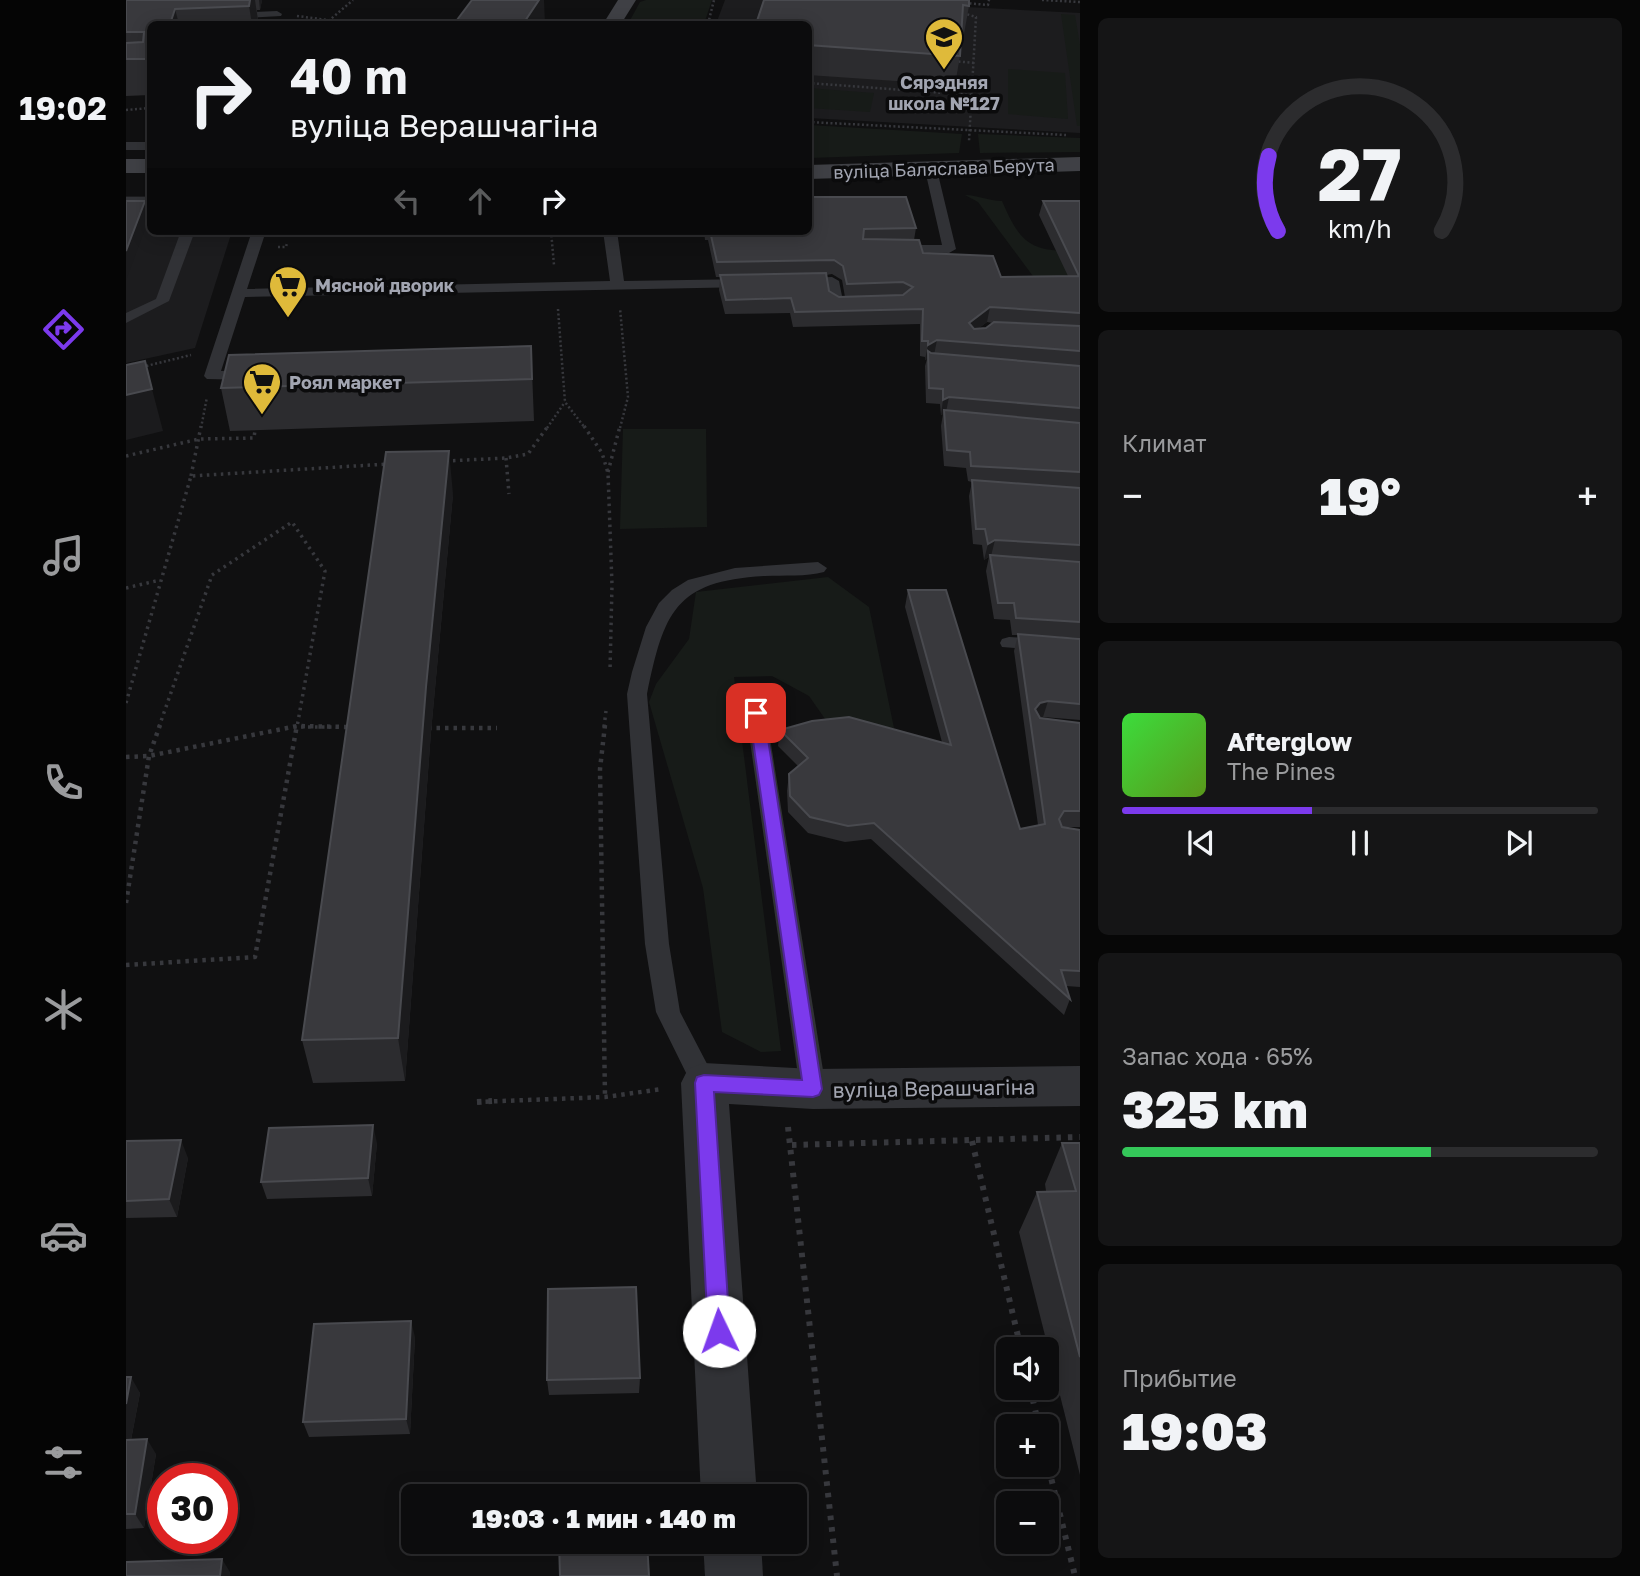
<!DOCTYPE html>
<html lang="ru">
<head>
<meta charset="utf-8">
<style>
  :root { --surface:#0c0c0d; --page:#151516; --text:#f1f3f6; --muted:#9a9b9d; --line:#2c2c2e; --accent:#7c3aed }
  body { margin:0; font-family:"Golos Text",sans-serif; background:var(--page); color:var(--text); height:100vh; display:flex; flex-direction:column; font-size:26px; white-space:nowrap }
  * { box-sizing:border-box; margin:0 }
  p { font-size:23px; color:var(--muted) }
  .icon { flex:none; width:38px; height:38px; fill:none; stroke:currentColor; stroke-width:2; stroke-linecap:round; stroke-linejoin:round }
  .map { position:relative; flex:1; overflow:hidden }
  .details { display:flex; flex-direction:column; gap:18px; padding:18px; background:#070707; width:560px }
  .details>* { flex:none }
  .hud { position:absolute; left:21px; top:21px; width:665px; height:214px; border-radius:10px; box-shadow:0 4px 18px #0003,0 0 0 2px var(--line); background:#0c0c0d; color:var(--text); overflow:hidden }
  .buttons { position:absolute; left:870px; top:1337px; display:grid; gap:14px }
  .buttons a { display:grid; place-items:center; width:63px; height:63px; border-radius:10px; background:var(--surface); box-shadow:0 4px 18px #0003,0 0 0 2px var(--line); font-size:35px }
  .speed { position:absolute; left:21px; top:1463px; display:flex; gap:14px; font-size:35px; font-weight:700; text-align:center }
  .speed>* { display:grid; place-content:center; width:91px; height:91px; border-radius:50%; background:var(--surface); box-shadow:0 4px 18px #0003,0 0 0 2px var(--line); line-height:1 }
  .speed .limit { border:10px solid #d22; background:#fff; color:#111 }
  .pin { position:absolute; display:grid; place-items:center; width:60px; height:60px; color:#fff; margin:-30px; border-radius:14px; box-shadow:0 4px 10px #0006 }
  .me { position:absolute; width:77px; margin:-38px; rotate:357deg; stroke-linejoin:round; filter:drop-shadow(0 0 5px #0008) }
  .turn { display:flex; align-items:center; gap:24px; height:147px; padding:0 28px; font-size:32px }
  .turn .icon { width:91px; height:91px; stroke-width:2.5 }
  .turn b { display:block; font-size:49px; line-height:60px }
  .lanes { display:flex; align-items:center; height:66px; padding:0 28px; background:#0003; justify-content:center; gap:35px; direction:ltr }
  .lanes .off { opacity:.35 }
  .big { font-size:52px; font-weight:800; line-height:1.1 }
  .details .widget { flex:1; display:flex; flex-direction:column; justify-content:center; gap:10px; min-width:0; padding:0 24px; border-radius:10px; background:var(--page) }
  .details .dial { align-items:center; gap:0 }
  .dial svg { height:182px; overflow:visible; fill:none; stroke:var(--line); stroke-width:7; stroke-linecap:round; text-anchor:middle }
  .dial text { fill:var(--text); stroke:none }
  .song { display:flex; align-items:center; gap:21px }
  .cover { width:84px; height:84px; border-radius:10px; background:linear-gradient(135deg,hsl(120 70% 55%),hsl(90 70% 35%)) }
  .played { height:7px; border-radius:4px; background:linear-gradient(90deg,var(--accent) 40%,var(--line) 40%) }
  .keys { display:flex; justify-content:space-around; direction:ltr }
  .heat { display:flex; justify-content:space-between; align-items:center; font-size:38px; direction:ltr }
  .charge { height:10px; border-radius:5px; background:linear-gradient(90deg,#34c759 65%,var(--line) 0) }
  .trip { position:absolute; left:275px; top:1484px; width:406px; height:70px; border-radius:10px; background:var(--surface); box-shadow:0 4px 18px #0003,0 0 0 2px var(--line); font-weight:800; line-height:70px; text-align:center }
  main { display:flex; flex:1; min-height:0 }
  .tab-bar { display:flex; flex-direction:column; width:126px; justify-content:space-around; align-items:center; background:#050505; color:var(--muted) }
  .tab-bar .icon { width:49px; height:49px }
  .tab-bar .active { color:var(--accent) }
  .tab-bar b { font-size:32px; color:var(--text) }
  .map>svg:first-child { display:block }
</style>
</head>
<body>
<main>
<nav class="tab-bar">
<b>19:02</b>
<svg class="icon active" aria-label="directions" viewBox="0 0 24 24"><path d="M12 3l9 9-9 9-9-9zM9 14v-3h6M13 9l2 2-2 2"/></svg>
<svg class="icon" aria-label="music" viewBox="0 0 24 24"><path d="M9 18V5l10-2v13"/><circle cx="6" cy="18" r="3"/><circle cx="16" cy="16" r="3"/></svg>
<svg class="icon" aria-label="phone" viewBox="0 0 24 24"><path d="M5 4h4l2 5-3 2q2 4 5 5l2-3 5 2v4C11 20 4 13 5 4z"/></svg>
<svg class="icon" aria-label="climate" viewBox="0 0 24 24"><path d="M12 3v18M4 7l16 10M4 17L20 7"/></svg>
<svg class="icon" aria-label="car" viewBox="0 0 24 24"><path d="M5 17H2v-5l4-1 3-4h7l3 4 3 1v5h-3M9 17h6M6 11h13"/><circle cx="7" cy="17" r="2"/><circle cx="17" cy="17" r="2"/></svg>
<svg class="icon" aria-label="filters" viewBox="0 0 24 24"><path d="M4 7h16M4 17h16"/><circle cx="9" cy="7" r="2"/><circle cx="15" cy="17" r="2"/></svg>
</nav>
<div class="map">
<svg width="954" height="1576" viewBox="0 0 954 1576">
  <rect width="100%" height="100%" fill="#101011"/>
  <g fill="#1c1c1e">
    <polygon points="599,0 843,0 840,7 954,13 954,133 683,118 682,24 590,24"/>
    <polygon points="0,196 24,196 24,231 106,231 69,348 0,363"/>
  </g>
  <g fill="#171b18">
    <polygon points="520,0 586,0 578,24 502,24 514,2"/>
    <polygon points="935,14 949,15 954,45 954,126 951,126"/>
    <polygon points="882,69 939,73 942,119 882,114"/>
    <polygon points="682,88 748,93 744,112 683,108"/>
    <polygon points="682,125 683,125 836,134 833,153 683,158"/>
    <polygon points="852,134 954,138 954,152 854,153"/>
    <path d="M839,195C852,195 862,201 876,201C895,245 905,252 954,251V290L918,291L852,202Z"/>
    <polygon points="497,429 580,429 581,527 494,529"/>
    <polygon points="702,577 743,607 768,728 704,726 683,696 646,676 608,677 655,1051 635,1052 596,1032 577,888 523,702 530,684 563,639 570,592"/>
  </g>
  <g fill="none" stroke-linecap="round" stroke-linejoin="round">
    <g stroke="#37383d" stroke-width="2.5" stroke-dasharray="2 2.5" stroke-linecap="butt">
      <polyline points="916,0 954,2"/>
      <polyline points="839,3 862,5 863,0"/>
      <polyline points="837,13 850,17 843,141"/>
      <polyline points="171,16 202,20"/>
      <polyline points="199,24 227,0"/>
      <polyline points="582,24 588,0"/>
      <polyline points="828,61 848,63"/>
      <polyline points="682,83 846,95"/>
      <polyline points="0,110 24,108"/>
      <polyline points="682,122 940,135"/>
      <polyline points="425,231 428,265"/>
      <polyline points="152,247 160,247 161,243"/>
      <polyline points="432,309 439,402 459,428"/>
      <polyline points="16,367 65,355"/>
      <polyline points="75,428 81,397"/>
      <polyline points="421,428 439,402"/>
      <polyline points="494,428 502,397 494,308"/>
    </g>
    <g stroke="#37383d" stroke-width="3.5" stroke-dasharray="2.5 4.5" stroke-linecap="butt">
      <polyline points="458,426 476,453 482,473 486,585 484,671"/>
      <polyline points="0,456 73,439 128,438 129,430"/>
      <polyline points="380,458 383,494"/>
      <polyline points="320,461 380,458 402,454 422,426"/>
      <polyline points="482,472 494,426"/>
      <polyline points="65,476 75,426"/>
      <polyline points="0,588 34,580"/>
      <polyline points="0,703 65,476 262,464"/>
      <polyline points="33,727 86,575 166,522 199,571 171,727"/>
      <polyline points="168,727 208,727"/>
      <polyline points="478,727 480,711"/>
    </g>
    <g stroke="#37383d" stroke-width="4.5" stroke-dasharray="3.5 5" stroke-linecap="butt">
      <polyline points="479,725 474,769 479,1097"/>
      <polyline points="302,728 371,728"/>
      <polyline points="0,757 23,756 171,726 224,727"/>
      <polyline points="0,903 23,756 34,725"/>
      <polyline points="0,965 129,957 171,725"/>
      <polyline points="351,1102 479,1097 536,1089"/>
    </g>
    <g stroke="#37383d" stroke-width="6" stroke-dasharray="4.5 7" stroke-linecap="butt">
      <polyline points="351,1102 366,1101"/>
      <polyline points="662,1127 711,1576"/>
      <polyline points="846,1141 895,1349"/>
      <polyline points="666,1145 954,1137"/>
      <polyline points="904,1388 913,1426"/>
      <polyline points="920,1457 949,1576"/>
    </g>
    <g fill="#313236" fill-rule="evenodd">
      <polygon points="151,11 156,14 155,16 104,19 99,16 104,13"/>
      <polygon points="345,14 438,21 443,24 348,20 345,24 335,24"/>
      <rect x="0" y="142" width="24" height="8"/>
      <polygon points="805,166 811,170 830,249 823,253 765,252 765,246 770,245 816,245 799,170"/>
      <rect x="0" y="197" width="24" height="8"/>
      <polygon points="55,231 69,231 43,301 0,323 0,313 30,299"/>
      <polygon points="126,231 140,231 121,289 484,281 477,231 491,231 498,281 622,279 629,283 622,287 119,297 95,371 124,370 132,375 124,380 81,379 78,376"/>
      <polygon points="706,277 713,281 717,301 733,302 733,308 706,308 700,285 675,286 668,282 675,278"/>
      <path d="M692,562L701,568L698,572C680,577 658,575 639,576C549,581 538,612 521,694L543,944L554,1012L591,1083L587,1091L578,1094L569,1091L530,1012L519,944L501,694L506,672L520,627L533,603L546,590L562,580L609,568Z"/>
      <polygon points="883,637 954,641 954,653 876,647 874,643 876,639"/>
      <polygon points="630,706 637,708 640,713 700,1089 696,1097 687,1100 678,1097 674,1089 620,713 623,708"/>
    </g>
    <g fill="#313236" fill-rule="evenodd">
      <polygon points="578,1063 687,1069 954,1066 954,1106 687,1109 603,1104 631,1496 575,1496 555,1083 562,1069"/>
      <polygon points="577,1542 635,1542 637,1576 579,1576"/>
    </g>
    <g fill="#3f4045" fill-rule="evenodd">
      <polygon points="492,0 510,0 495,24 477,24"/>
      <polygon points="954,157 954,171 682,179 682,165"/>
      <rect x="0" y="159" width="24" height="14"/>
    </g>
  </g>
  <g fill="#2c2c2f" fill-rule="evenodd">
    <polygon points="0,0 136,0 134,10 131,10 132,21 131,24 24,24 24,95 0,96"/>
    <polygon points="638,0 843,6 838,34 835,34 834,56 829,85 682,75 682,24"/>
    <path d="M917,201H954V561L923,560L954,562V638L918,636L954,639V720L917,717L914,718L954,723V827H939L954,830V987L940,986L944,999L938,1015L745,839L719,842L682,833L662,812L661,791L663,774L672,766L652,746L654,730L816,742L779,607L782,590L894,829L912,825L888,651L892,635H886L884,620L868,619L860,571L863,557L858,560L856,545L847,544L843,496L846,482L842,481L840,468L818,466L815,426L817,414L815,415L814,404L800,403L799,366L801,359L799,360V357L794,356V324L667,327L664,313L599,314L593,290L594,277H590L582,240H579L578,231H682L790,228L788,240L797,253L875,277L942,276L913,215ZM706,274L716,280L719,297H713L703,291L700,275ZM861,322L867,323L860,328H853Z"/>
    <polygon points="405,346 408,421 104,431 95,388"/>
    <polygon points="327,494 305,732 279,1081 187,1083 176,1040"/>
    <polygon points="0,1141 62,1158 51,1217 0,1218"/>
    <polygon points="251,1143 246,1196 141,1199 135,1182"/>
    <polygon points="936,1143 954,1143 954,1475 893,1232 911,1192 920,1191 919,1184"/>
    <polygon points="289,1337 284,1434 183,1437 177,1422"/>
    <polygon points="0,1377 14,1393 5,1440 30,1454 18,1528 0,1529"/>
    <polygon points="514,1378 513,1393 423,1395 421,1380"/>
  </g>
  <g fill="#1b1b1d">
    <polygon points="124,0 129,0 132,21 131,24 126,24 123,6"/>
    <polygon points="133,0 136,0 134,10"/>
    <polygon points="413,0 418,0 419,24 397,24"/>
    <polygon points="49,9 53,24 44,24"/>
    <polygon points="19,201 23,218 0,280 0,251"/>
    <polygon points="864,307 861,322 840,338 843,323"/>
    <polygon points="811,340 808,355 802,351 801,359 799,360 802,345"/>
    <polygon points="26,389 37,431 0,440 0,395"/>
    <polygon points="823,397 820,412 818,410 817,414 815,415 817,400"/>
    <polygon points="323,451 327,494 305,732 279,1081 272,1038 300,687"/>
    <polygon points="869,540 865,556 864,555 863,557 858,560 862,544"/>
    <polygon points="922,701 917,717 909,719 909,709 914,703"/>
    <polygon points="247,1125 251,1143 246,1196 242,1178"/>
    <polygon points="55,1140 62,1158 51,1217 43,1199"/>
    <polygon points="285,1321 289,1337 284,1434 280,1419"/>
    <polygon points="5,1377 14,1393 2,1455 0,1451 0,1404"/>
    <polygon points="21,1439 30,1454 18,1528 9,1514"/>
    <polygon points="96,1559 104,1572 104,1576 94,1576"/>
  </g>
  <g fill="#39393d" stroke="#494a4f" stroke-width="2">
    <polygon points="0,0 124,0 123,6 49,9 44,24 24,24 24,59 0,59 0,43 17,42 18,32 0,32"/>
    <polygon points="346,0 413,0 397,24 328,24"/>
    <polygon points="638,0 843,0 843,6 837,5 834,56 682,45 682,24 630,24"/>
    <polygon points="682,197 780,197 790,228 738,229 737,239 793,240 797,253 867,256 875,277 953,276 917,201 954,201 954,313 864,307 843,323 848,329 860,328 868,322 954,326 954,351 811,340 802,345 802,341 796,341 797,309 669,312 665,298 600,300 594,275 700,273 703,291 713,297 777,295 787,287 777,282 721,284 717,266 708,260 591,262 584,231 682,231"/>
    <polygon points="0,201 19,201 0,251"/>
    <polygon points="405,346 406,379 95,388 103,355"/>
    <polygon points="802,351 805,353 954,366 954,408 823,397 817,400 817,389 803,388"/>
    <polygon points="19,361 26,389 0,395 0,365"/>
    <polygon points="818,410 954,423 954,472 845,466 844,452 821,450"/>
    <polygon points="323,451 300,687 272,1038 176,1040 260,452"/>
    <polygon points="846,480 954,488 954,545 869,540 862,544 859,529 850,529"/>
    <polygon points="864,555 954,562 954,622 890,618 888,603 872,603"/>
    <polygon points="782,590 820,590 894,829 919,824 892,634 954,639 954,704 922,701 914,703 909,709 914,718 954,723 954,811 938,811 933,819 936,827 954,830 954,971 935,970 944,999 748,823 722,826 684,817 664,796 663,774 682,758 654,730 686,721 723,717 825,745"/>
    <polygon points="247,1125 242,1178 135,1182 143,1128"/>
    <polygon points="55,1140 43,1199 0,1201 0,1141"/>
    <polygon points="936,1143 954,1143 954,1357 911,1192 950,1191"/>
    <polygon points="510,1287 514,1378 421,1380 422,1289"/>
    <polygon points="285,1321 280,1419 177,1422 188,1324"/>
    <polygon points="0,1377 5,1377 0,1404"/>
    <polygon points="21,1439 9,1514 0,1514 0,1440"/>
    <polygon points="433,1542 521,1542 523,1576 434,1576"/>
    <polygon points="96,1559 94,1576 0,1576 0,1562"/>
  </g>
  <polygon fill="#7c3aed" stroke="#51269a" stroke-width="2" points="630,708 638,713 696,1089 693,1095 687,1097 588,1092 604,1331 601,1339 593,1342 585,1339 582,1331 569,1083 571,1077 578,1075 676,1080 623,713"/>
  <defs>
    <symbol id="school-pin" viewBox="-11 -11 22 30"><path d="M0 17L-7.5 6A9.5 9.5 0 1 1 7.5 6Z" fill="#dfba3a" stroke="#0b0b0c"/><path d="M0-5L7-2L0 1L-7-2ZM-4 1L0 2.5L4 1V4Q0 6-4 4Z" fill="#111"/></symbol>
    <symbol id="supermarket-pin" viewBox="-11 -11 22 30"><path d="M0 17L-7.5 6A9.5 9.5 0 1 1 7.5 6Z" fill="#dfba3a" stroke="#0b0b0c"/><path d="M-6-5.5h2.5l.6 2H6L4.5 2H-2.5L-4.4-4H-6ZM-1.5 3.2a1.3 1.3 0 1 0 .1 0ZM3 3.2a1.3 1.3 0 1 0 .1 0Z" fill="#111"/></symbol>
  </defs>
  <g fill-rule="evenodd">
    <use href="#school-pin" x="796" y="15" width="44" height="60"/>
    <use href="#supermarket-pin" x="140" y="263" width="44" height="60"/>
    <use href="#supermarket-pin" x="114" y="360" width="44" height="60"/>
  </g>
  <g text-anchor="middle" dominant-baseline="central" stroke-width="7" stroke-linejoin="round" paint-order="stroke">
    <g font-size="18" font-weight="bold" fill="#a2a5b1" stroke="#0b0b0c" text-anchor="start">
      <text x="818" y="82" text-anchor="middle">Сярэдняя<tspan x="818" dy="21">школа №127</tspan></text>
      <text x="189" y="285">Мясной дворик</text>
      <text x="163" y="382">Роял маркет</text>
    </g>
    <g font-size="18" fill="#a2a5b1" stroke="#0b0b0c">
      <text transform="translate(818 168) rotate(-2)">вуліца Баляслава Берута</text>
    </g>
    <g font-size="21" fill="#a2a5b1" stroke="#0b0b0c">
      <text transform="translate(808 1088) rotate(-1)">вуліца Верашчагіна</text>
    </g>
  </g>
</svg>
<div class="buttons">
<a><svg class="icon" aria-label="sound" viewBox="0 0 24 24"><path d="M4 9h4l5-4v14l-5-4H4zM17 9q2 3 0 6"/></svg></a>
<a>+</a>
<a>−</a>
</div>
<div class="speed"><div class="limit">30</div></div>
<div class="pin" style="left:630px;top:713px;background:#d93025"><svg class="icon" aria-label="arrive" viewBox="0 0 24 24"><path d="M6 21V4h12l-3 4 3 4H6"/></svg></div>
<svg class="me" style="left:593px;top:1331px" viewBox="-20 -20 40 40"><circle r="19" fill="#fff"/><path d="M0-13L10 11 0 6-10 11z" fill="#7c3aed"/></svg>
<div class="trip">19:03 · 1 мин · 140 m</div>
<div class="hud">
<div class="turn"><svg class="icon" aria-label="right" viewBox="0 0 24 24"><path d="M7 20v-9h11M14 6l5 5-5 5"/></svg><div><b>40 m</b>вуліца Верашчагіна</div></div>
<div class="lanes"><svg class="icon off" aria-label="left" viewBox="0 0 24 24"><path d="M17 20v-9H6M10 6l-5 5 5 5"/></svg><svg class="icon off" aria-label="ahead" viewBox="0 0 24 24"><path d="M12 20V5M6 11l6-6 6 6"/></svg><svg class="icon" aria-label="right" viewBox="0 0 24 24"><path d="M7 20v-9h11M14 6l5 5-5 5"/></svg></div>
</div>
</div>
<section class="details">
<div class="widget dial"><svg viewBox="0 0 100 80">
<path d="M14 69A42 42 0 1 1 86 69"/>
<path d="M14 69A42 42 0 0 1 10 36" stroke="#7c3aed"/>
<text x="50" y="56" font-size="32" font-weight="700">27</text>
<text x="50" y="72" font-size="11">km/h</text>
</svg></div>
<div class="widget"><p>Климат</p>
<div class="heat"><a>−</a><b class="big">19°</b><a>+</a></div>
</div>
<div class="widget">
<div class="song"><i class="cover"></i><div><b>Afterglow</b><p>The Pines</p></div></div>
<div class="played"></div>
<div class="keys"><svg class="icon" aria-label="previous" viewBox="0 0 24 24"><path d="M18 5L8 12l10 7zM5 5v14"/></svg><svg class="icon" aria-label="pause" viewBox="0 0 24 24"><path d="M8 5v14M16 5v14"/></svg><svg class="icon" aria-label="next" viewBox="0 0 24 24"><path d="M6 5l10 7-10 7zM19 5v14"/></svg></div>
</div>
<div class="widget"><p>Запас хода · 65%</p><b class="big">325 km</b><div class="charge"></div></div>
<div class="widget"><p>Прибытие</p><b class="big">19:03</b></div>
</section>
</main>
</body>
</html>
